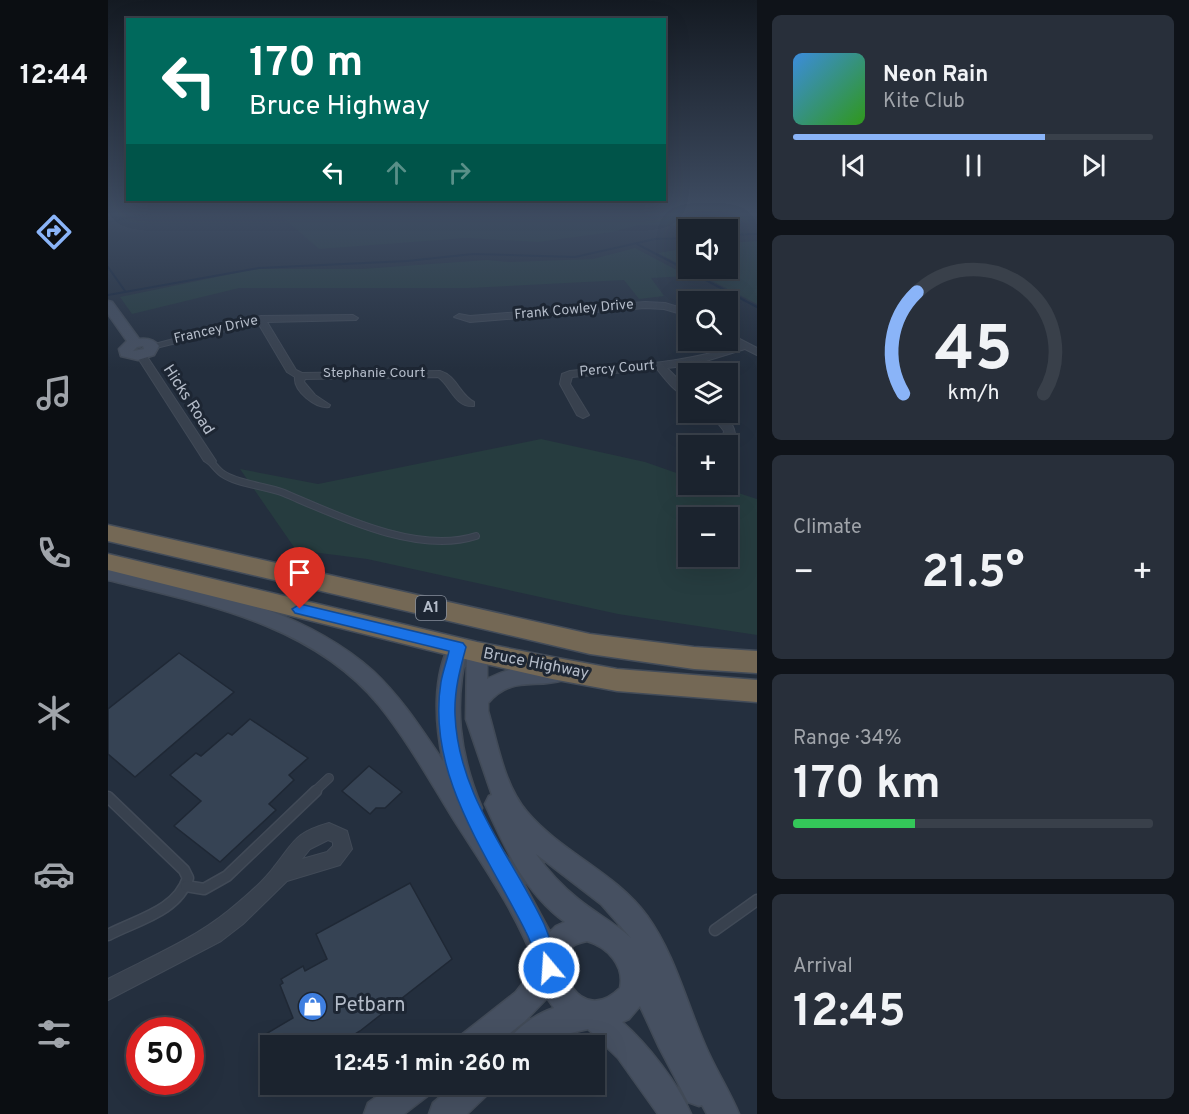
<!DOCTYPE html>
<html lang="en">
<head>
<meta charset="utf-8">
<style>
  :root { --surface:#1b232e; --page:#282f3a; --text:#f1f3f6; --muted:#a0a4aa; --line:#39404a; --accent:#8ab4f8 }
  body { margin:0; font-family:Overpass,sans-serif; background:var(--page); color:var(--text); height:100vh; display:flex; flex-direction:column; font-size:22px; white-space:nowrap }
  * { box-sizing:border-box; margin:0 }
  p { font-size:20px; color:var(--muted) }
  .icon { flex:none; width:33px; height:33px; fill:none; stroke:currentColor; stroke-width:2; stroke-linecap:round; stroke-linejoin:round }
  .map { position:relative; flex:1; overflow:hidden }
  .panel { display:flex; flex-direction:column; gap:15px; padding:15px; background:#0f1319; width:432px }
  .panel>* { flex:none }
  .banner { position:absolute; left:18px; top:18px; width:540px; height:183px; border-radius:0px; box-shadow:0 6px 24px #0002,0 0 0 2px var(--line); background:#00695c; color:#fff; overflow:hidden }
  .tools { position:absolute; left:570px; top:219px; display:grid; gap:12px }
  .tools a { display:grid; place-items:center; width:60px; height:60px; border-radius:0px; background:var(--surface); box-shadow:0 6px 24px #0002,0 0 0 2px var(--line); font-size:30px }
  .speed { position:absolute; left:18px; top:1017px; display:flex; gap:12px; font-size:30px; font-weight:700; text-align:center }
  .speed>* { display:grid; place-content:center; width:78px; height:78px; border-radius:50%; background:var(--surface); box-shadow:0 6px 24px #0002,0 0 0 2px var(--line); line-height:1 }
  .speed .limit { border:9px solid #d22; background:#fff; color:#111 }
  .pin { position:absolute; display:grid; place-items:center; width:51px; height:51px; color:#fff; margin:-62px -26px; border-radius:50% 50% 50% 0; rotate:-45deg; box-shadow:0 0 6px #0007 }
  .pin .icon { rotate:45deg }
  .me { position:absolute; width:66px; margin:-33px; rotate:342deg; stroke-linejoin:round; filter:drop-shadow(0 0 4px #0008) }
  .turn { display:flex; align-items:center; gap:21px; height:126px; padding:0 24px; font-size:27px }
  .turn .icon { width:78px; height:78px; stroke-width:2.5 }
  .turn b { display:block; font-size:42px; line-height:51px }
  .lanes { display:flex; align-items:center; height:57px; padding:0 24px; background:#0003; justify-content:center; gap:30px; direction:ltr }
  .lanes .off { opacity:.35 }
  .big { font-size:45px; font-weight:700; line-height:1.1 }
  .panel .card { flex:1; display:flex; flex-direction:column; justify-content:center; gap:9px; min-width:0; padding:0 21px; border-radius:9px; background:var(--page) }
  .panel .dial { align-items:center; gap:0 }
  .dial svg { height:156px; overflow:visible; fill:none; stroke:var(--line); stroke-width:7; stroke-linecap:round; text-anchor:middle }
  .dial text { fill:var(--text); stroke:none }
  .song { display:flex; align-items:center; gap:18px }
  .cover { width:72px; height:72px; border-radius:9px; background:linear-gradient(135deg,hsl(210 70% 55%),hsl(110 70% 35%)) }
  .played { height:6px; border-radius:3px; background:linear-gradient(90deg,var(--accent) 70%,var(--line) 70%) }
  .keys { display:flex; justify-content:space-around; direction:ltr }
  .heat { display:flex; justify-content:space-between; align-items:center; font-size:33px; direction:ltr }
  .charge { height:9px; border-radius:4px; background:linear-gradient(90deg,#34c759 34%,var(--line) 0) }
  .trip { position:absolute; left:152px; top:1035px; width:345px; height:60px; border-radius:0px; background:var(--surface); box-shadow:0 6px 24px #0002,0 0 0 2px var(--line); font-weight:700; line-height:60px; text-align:center }
  main { display:flex; flex:1; min-height:0 }
  .dock { display:flex; flex-direction:column; width:108px; justify-content:space-around; align-items:center; background:#0b0e12; color:var(--muted) }
  .dock .icon { width:42px; height:42px }
  .dock .selected { color:var(--accent) }
  .dock b { font-size:27px; color:var(--text) }
  .map>svg:first-child { display:block }
</style>
</head>
<body>
<main>
<nav class="dock">
<b>12:44</b>
<svg class="icon selected" aria-label="directions" viewBox="0 0 24 24"><path d="M12 3l9 9-9 9-9-9zM9 14v-3h6M13 9l2 2-2 2"/></svg>
<svg class="icon" aria-label="music" viewBox="0 0 24 24"><path d="M9 18V5l10-2v13"/><circle cx="6" cy="18" r="3"/><circle cx="16" cy="16" r="3"/></svg>
<svg class="icon" aria-label="phone" viewBox="0 0 24 24"><path d="M5 4h4l2 5-3 2q2 4 5 5l2-3 5 2v4C11 20 4 13 5 4z"/></svg>
<svg class="icon" aria-label="climate" viewBox="0 0 24 24"><path d="M12 3v18M4 7l16 10M4 17L20 7"/></svg>
<svg class="icon" aria-label="car" viewBox="0 0 24 24"><path d="M5 17H2v-5l4-1 3-4h7l3 4 3 1v5h-3M9 17h6M6 11h13"/><circle cx="7" cy="17" r="2"/><circle cx="17" cy="17" r="2"/></svg>
<svg class="icon" aria-label="filters" viewBox="0 0 24 24"><path d="M4 7h16M4 17h16"/><circle cx="9" cy="7" r="2"/><circle cx="15" cy="17" r="2"/></svg>
</nav>
<div class="map">
<svg width="649" height="1114" viewBox="0 0 649 1114">
  <rect width="100%" height="100%" fill="#242f3e"/>
  <g fill="#263c3f" fill-rule="evenodd">
    <polygon points="170,213 649,213 649,217 636,221 587,226 531,225 504,232 430,242 358,238 211,249"/>
    <polygon points="649,241 649,304 550,253 580,248 580,268 620,268 620,243"/>
    <polygon points="527,248 580,276 543,278 556,296 531,299 516,280 361,288 131,288 24,314 12,297 147,269 254,269 378,260 401,262 485,259"/>
    <path d="M433,439L537,462L580,477V484L605,485L649,499V635L510,614L259,559L188,550L132,469L210,484ZM580,518H620V556H580Z"/>
  </g>
  <g fill="none" stroke-linecap="round" stroke-linejoin="round">
    <g stroke="#17263c" stroke-width="2">
      <polyline points="0,222 44,213"/>
      <polyline points="620,235 649,234"/>
      <polyline points="529,244 649,307"/>
      <polyline points="0,267 17,291"/>
      <polyline points="0,295 151,268 299,261 365,254 467,257 547,239 580,238"/>
    </g>
  </g>
  <g fill="#364354" stroke="#1f2835" stroke-width="1.5">
    <polygon points="71,653 126,692 27,777 0,754 0,709"/>
    <polygon points="142,719 200,758 181,775 186,780 161,804 168,810 112,862 66,826 93,801 62,775 88,753 93,756 120,733 124,735"/>
    <polygon points="261,766 294,792 277,808 268,808 262,814 234,791"/>
    <polygon points="302,883 344,959 252,1031 228,1046 160,1046 156,1035 185,1018 172,985 175,983 173,979 195,966 197,971 219,959 208,934"/>
  </g>
  <g fill="none" stroke-linecap="round" stroke-linejoin="round">
    <defs>
      <path id="lane-far2" d="M102,461C106,465 110,471 115,474C129,484 159,486 176,493C230,516 310,555 368,536"/>
      <polyline id="lane-far1" points="206,792 221,778"/>
      <g id="lane">
        <path d="M0,797L76,870L80,878C69,912 28,920 0,935"/>
        <polyline points="78,886 96,889 119,876 208,791"/>
        <polyline points="607,930 649,900"/>
      </g>
      <g id="street">
        <polygon points="537,302 557,303 580,310 580,316 556,309 537,308 362,322 346,317 351,314 362,316"/>
        <path d="M245,315L250,318L248,320L159,322L188,370L194,373L332,371C349,376 351,394 366,402V406C347,408 343,386 330,377L197,379L196,382L207,395L222,405L221,407C208,409 185,391 187,377L179,372L150,323L44,349L39,346L153,316Z"/>
        <path d="M620,333L649,348V355L637,349L585,365L559,368L580,389V397C567,393 557,379 549,369L464,377L462,384L481,415L475,418L469,415L452,384L454,374L462,371C518,365 576,364 630,345L620,340Z"/>
        <polygon points="33,352 38,355 108,461 106,464 102,465 96,461 28,355"/>
        <path d="M601,412H613C625,423 632,434 623,448L620,449V446H613L616,431Z"/>
        <path d="M221,823L239,831L244,849L232,865L179,881L135,924L113,941L0,1000V979C40,958 84,940 120,911C135,899 154,883 166,867C187,841 186,833 221,823ZM220,840L225,842V846L219,852L194,859L202,849Z"/>
      </g>
      <g id="secondary">
        <path d="M0,301L4,302L31,339C38,338 46,339 51,346L46,355L30,360L13,356L11,349L19,341L0,314ZM35,346L36,349L25,351L29,347Z"/>
        <path d="M0,566C92,589 192,606 265,671C293,697 314,730 335,761C327,724 324,676 343,642L350,639L357,642L360,647C345,703 351,754 374,808L370,816L409,871L442,932L448,926L457,922C417,893 397,848 377,804L381,796L384,795L358,719L359,652L362,646L369,644L376,646L379,652V679C401,668 431,660 455,668L458,674L455,680C427,689 404,675 380,703V711C390,745 396,785 419,812C454,853 508,873 539,916C567,955 578,1002 597,1045C607,1069 621,1090 631,1114H599L594,1105L591,1106L580,1102L551,1047L532,1006L521,1019L514,1022C539,1044 570,1083 583,1114H550L510,1058L480,1029L450,1036L437,1046H398C405,1029 428,1014 446,1008L439,998L417,1021L386,1046H348L352,1036L408,992L428,966C408,912 376,867 346,820C322,781 300,741 271,705C204,624 97,604 0,580ZM428,854L493,904L523,938C507,923 487,913 470,899C454,886 440,871 428,854ZM479,941C500,947 517,966 512,988C472,1028 441,962 465,946C469,943 475,942 479,941Z"/>
        <polygon points="286,1084 327,1084 322,1094 296,1114 256,1114 260,1103"/>
        <polygon points="347,1084 385,1084 380,1094 359,1114 321,1114 325,1103"/>
      </g>
      <g id="highway">
        <polygon points="0,525 482,634 586,647 649,651 649,673 586,669 482,654 0,541"/>
        <polygon points="0,554 369,642 444,657 509,669 649,680 649,702 509,691 444,679 369,662 0,570"/>
      </g>
    </defs>
    <use href="#lane-far2" stroke="#414a57" stroke-width="8"/>
    <use href="#lane-far1" stroke="#414a57" stroke-width="10"/>
    <use href="#lane" stroke="#414a57" stroke-width="13"/>
    <use href="#street" stroke="#414a57" stroke-width="2"/>
    <use href="#secondary" stroke="#414a57" stroke-width="3"/>
    <use href="#highway" stroke="#434c59" stroke-width="3"/>
    <use href="#lane-far2" stroke="#38414e" stroke-width="6"/>
    <use href="#lane-far1" stroke="#38414e" stroke-width="8"/>
    <use href="#lane" stroke="#38414e" stroke-width="10"/>
    <use href="#street" fill="#38414e" fill-rule="evenodd"/>
    <use href="#secondary" fill="#465061" fill-rule="evenodd"/>
    <use href="#highway" fill="#746855" fill-rule="evenodd"/>
  </g>
  <linearGradient id="sky" x2="0" y2="1"><stop stop-color="#141a22"/><stop offset="0.58" stop-color="#3f4d63"/><stop offset="1" stop-color="#3f4d63" stop-opacity="0"/></linearGradient>
  <rect width="649" height="369" fill="url(#sky)"/>
  <path fill="#1a73e8" stroke="#114b97" stroke-width="1.5" d="M192,604L355,643L358,647C352,669 346,691 347,715C350,795 403,855 436,924C442,938 446,953 452,968L449,975L441,978L434,975C428,961 425,945 418,932C379,854 318,774 333,682C335,671 339,661 341,651L187,613L184,609Z"/>
  <defs>
    <symbol id="shop-disc" viewBox="-11 -11 22 22"><circle r="9.5" fill="#3f7fe0" stroke="#1d2633"/><path d="M-5-2.5h2.3a2.7 3.5 0 0 1 5.4 0H5L5.5 6h-11ZM-1.5-2.5h3a1.5 2.3 0 0 0-3 0Z" fill="#fff"/></symbol>
  </defs>
  <g fill-rule="evenodd">
    <use href="#shop-disc" x="188" y="990" width="33" height="33"/>
  </g>
  <g text-anchor="middle" dominant-baseline="central" stroke-width="6" stroke-linejoin="round" paint-order="stroke">
    <g font-size="14" fill="#b4bcc9" stroke="#1d2633">
      <text transform="translate(466 310) rotate(-5)">Frank Cowley Drive</text>
      <text transform="translate(108 330) rotate(-13)">Francey Drive</text>
      <text transform="translate(509 369) rotate(-5)">Percy Court</text>
      <text x="266" y="373">Stephanie Court</text>
    </g>
    <rect fill="#1d2633" stroke="#878f9c" stroke-width="1.5" x="308" y="596" width="30" height="24" rx="4.5"/>
    <g font-size="15" font-weight="bold" fill="#b4bcc9">
      <text x="323" y="608">A1</text>
    </g>
    <g font-size="16" fill="#b4bcc9" stroke="#1d2633">
      <text transform="translate(80 400) rotate(57)">Hicks Road</text>
      <text transform="translate(428 664) rotate(11)">Bruce Highway</text>
    </g>
    <g font-size="20" fill="#b4bcc9" stroke="#1d2633" text-anchor="start">
      <text x="226" y="1006">Petbarn</text>
    </g>
  </g>
</svg>
<div class="tools">
<a><svg class="icon" aria-label="sound" viewBox="0 0 24 24"><path d="M4 9h4l5-4v14l-5-4H4zM17 9q2 3 0 6"/></svg></a>
<a><svg class="icon" aria-label="search" viewBox="0 0 24 24"><circle cx="10" cy="10" r="6"/><path d="M15 15l6 6"/></svg></a>
<a><svg class="icon" aria-label="layers" viewBox="0 0 24 24"><path d="M12 4l9 5-9 5-9-5zM3 14l9 5 9-5"/></svg></a>
<a>+</a>
<a>−</a>
</div>
<div class="speed"><div class="limit">50</div></div>
<div class="pin" style="left:192px;top:609px;background:#d93025"><svg class="icon" aria-label="arrive" viewBox="0 0 24 24"><path d="M6 21V4h12l-3 4 3 4H6"/></svg></div>
<svg class="me" style="left:441px;top:968px" viewBox="-20 -20 40 40"><circle r="17" fill="#1a73e8" stroke="#fff" stroke-width="3"/><path d="M0-11L8 9 0 5-8 9z" fill="#fff"/></svg>
<div class="trip">12:45 · 1 min · 260 m</div>
<div class="banner">
<div class="turn"><svg class="icon" aria-label="left" viewBox="0 0 24 24"><path d="M17 20v-9H6M10 6l-5 5 5 5"/></svg><div><b>170 m</b>Bruce Highway</div></div>
<div class="lanes"><svg class="icon" aria-label="left" viewBox="0 0 24 24"><path d="M17 20v-9H6M10 6l-5 5 5 5"/></svg><svg class="icon off" aria-label="ahead" viewBox="0 0 24 24"><path d="M12 20V5M6 11l6-6 6 6"/></svg><svg class="icon off" aria-label="right" viewBox="0 0 24 24"><path d="M7 20v-9h11M14 6l5 5-5 5"/></svg></div>
</div>
</div>
<section class="panel">
<div class="card">
<div class="song"><i class="cover"></i><div><b>Neon Rain</b><p>Kite Club</p></div></div>
<div class="played"></div>
<div class="keys"><svg class="icon" aria-label="previous" viewBox="0 0 24 24"><path d="M18 5L8 12l10 7zM5 5v14"/></svg><svg class="icon" aria-label="pause" viewBox="0 0 24 24"><path d="M8 5v14M16 5v14"/></svg><svg class="icon" aria-label="next" viewBox="0 0 24 24"><path d="M6 5l10 7-10 7zM19 5v14"/></svg></div>
</div>
<div class="card dial"><svg viewBox="0 0 100 80">
<path d="M14 69A42 42 0 1 1 86 69"/>
<path d="M14 69A42 42 0 0 1 21 17" stroke="#8ab4f8"/>
<text x="50" y="56" font-size="32" font-weight="700">45</text>
<text x="50" y="72" font-size="11">km/h</text>
</svg></div>
<div class="card"><p>Climate</p>
<div class="heat"><a>−</a><b class="big">21.5°</b><a>+</a></div>
</div>
<div class="card"><p>Range · 34%</p><b class="big">170 km</b><div class="charge"></div></div>
<div class="card"><p>Arrival</p><b class="big">12:45</b></div>
</section>
</main>
</body>
</html>
